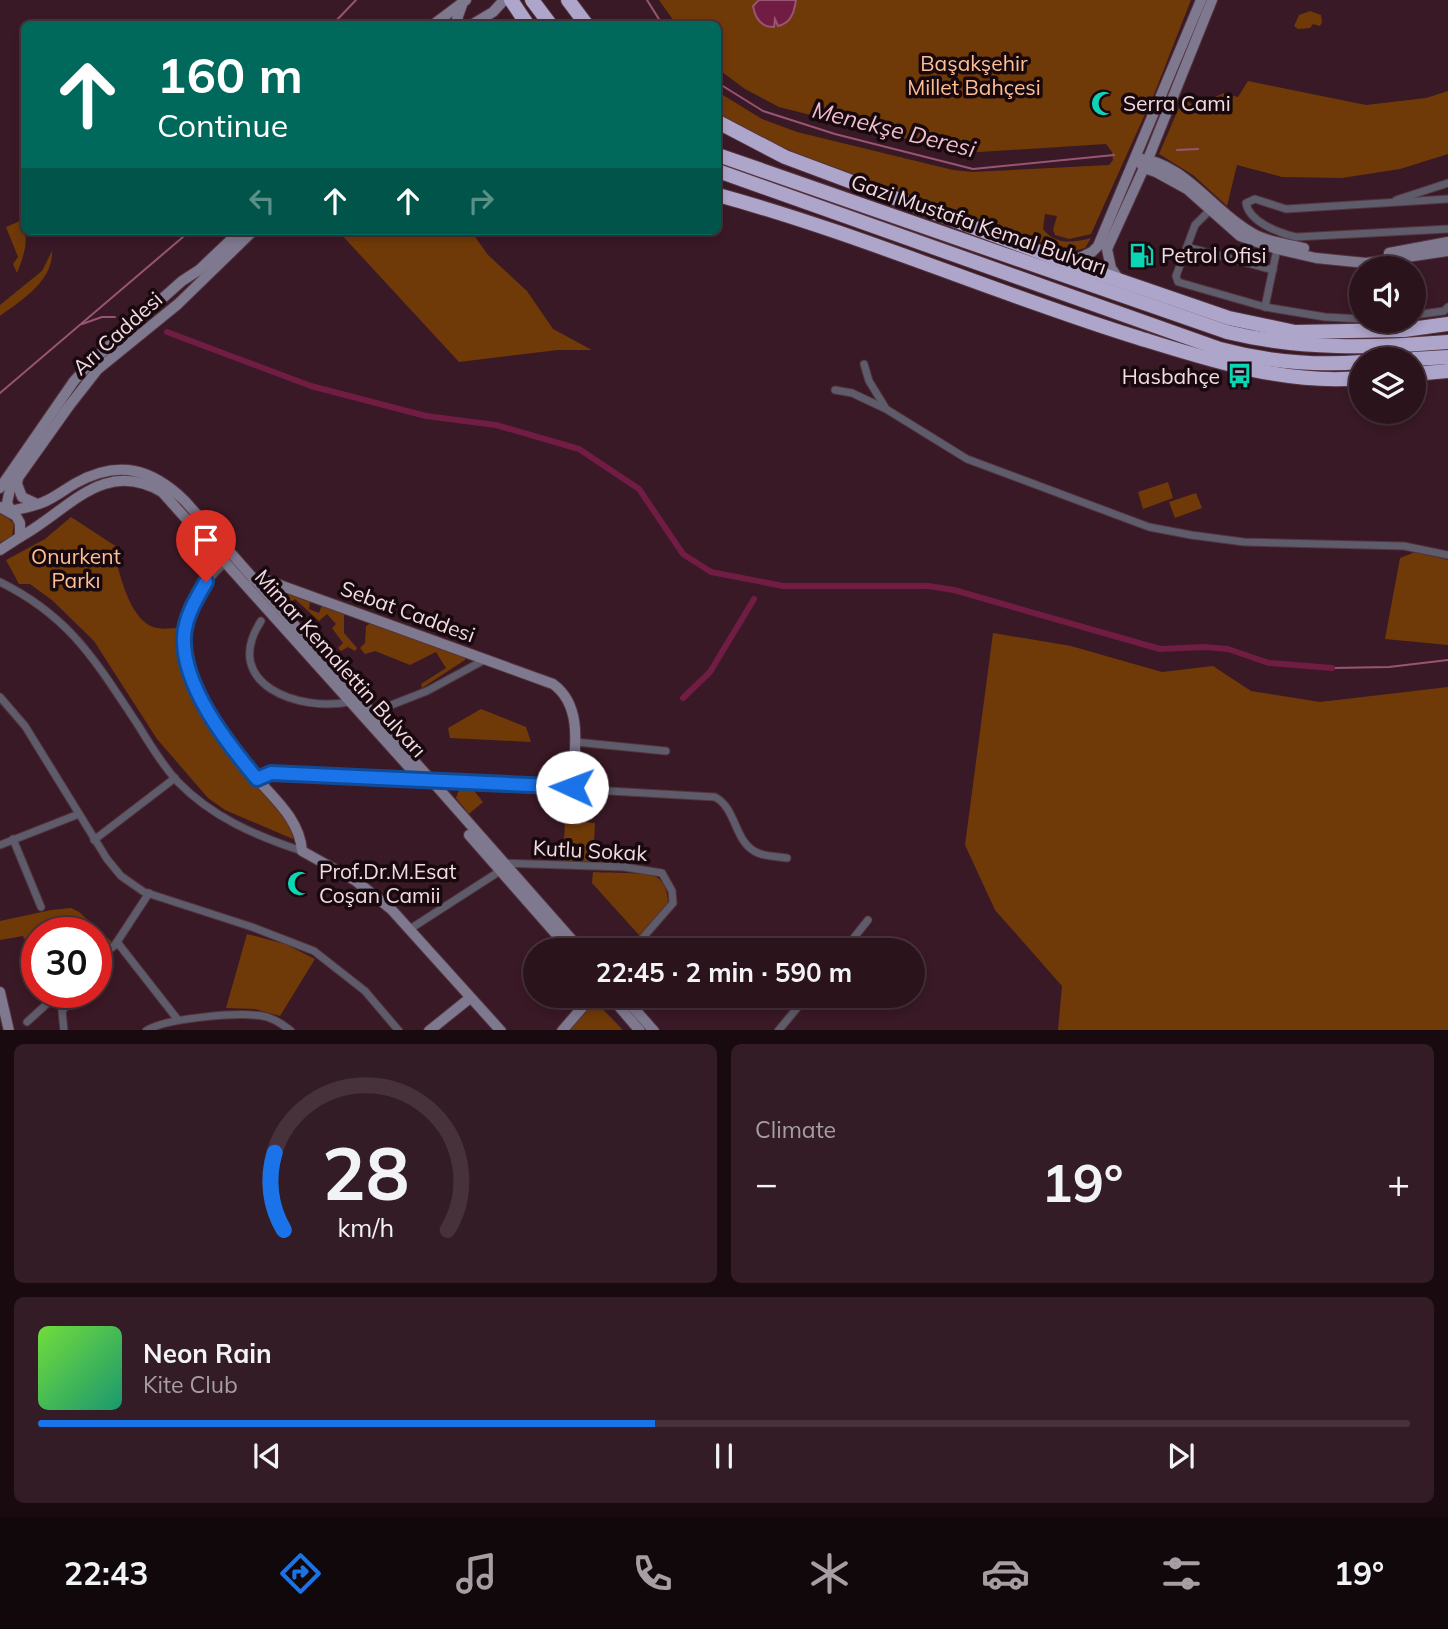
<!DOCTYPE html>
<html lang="en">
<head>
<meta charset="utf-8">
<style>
  :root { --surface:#2b131c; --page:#331c25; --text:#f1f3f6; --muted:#a69ea3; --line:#47323b; --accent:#1a73e8 }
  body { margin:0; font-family:Mulish,sans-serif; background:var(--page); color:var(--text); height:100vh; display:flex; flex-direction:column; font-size:26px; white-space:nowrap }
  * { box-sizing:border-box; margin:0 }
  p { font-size:23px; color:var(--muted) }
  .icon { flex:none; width:38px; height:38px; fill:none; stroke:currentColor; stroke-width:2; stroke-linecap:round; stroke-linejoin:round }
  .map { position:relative; height:1030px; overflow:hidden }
  .drawer { display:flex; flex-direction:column; gap:14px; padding:14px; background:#180a0f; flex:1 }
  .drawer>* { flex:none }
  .hud { position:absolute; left:21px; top:21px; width:700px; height:214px; border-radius:10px; box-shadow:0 4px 10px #0003,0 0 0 2px var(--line); background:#00695c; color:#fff; overflow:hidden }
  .buttons { position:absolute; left:1349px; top:256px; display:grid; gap:14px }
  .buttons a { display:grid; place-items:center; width:77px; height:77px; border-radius:50%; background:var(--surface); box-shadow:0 4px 10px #0003,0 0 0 2px var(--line); font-size:35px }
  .speed { position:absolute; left:21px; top:917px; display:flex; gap:14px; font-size:35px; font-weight:700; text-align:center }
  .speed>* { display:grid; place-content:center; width:91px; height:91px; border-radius:50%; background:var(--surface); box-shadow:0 4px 10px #0003,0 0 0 2px var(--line); line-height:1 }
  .speed .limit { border:10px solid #d22; background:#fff; color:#111 }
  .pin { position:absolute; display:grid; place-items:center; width:60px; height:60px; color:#fff; margin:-72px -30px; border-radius:50% 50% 50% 0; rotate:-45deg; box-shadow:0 0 7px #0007 }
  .pin .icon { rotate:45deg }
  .me { position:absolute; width:77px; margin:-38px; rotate:272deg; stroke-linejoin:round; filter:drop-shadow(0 0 5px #0008) }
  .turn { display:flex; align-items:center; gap:24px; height:147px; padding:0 21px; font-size:32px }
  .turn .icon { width:91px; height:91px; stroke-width:2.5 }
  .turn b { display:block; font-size:49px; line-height:60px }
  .lanes { display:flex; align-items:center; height:66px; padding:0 21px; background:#0003; justify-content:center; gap:35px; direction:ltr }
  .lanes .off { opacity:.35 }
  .big { font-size:52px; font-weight:700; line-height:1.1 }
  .drawer .card { flex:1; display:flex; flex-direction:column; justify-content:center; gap:10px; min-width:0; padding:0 24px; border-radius:10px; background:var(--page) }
  .drawer .dial { align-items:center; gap:0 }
  .dial svg { height:182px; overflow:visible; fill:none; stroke:var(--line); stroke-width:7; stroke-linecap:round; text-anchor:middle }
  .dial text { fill:var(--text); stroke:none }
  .song { display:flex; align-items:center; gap:21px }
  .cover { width:84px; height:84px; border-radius:10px; background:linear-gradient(135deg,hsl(100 70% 55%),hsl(160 70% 35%)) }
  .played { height:7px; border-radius:4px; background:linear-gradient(90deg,var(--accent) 45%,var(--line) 45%) }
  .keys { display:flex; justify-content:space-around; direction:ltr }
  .heat { display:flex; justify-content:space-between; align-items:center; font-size:38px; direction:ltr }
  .drawer .tiles { flex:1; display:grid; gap:14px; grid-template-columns:1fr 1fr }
  .card:last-child { grid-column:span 2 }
  .trip { position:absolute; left:523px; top:938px; width:402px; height:70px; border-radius:35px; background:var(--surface); box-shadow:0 4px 10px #0003,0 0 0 2px var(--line); font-weight:700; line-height:70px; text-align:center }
  .menu { display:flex; height:112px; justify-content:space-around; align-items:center; background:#11080b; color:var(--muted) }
  .menu .icon { width:49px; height:49px }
  .menu .on { color:var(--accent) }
  .menu b { font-size:32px; color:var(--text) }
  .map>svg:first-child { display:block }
</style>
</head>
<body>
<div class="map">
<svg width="1448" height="1031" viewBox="0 0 1448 1031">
  <rect width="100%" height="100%" fill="#391925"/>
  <g fill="#6f3a08">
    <path d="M659,0H1191L1155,92L1091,234L1069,239L1055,235L1053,230L1057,216L1045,214L1043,229C1055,245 1073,243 1091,238L1085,248L1069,252L800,155L756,135L718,113V92L762,119L797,132L953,170L972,172L1109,165L1113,160L1112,152L1106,144L963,153L779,107L745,89L718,69V24H676Z"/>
    <polygon points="1310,11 1321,15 1322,22 1320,26 1313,24 1310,28 1298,29 1294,26 1299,15"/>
    <polygon points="1248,81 1366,105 1426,98 1448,91 1448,154 1400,169 1342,178 1282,177 1237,165 1227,206 1193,175 1159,154 1183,98 1194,106 1224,93 1238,97"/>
    <path d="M20,221C31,237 24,255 17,273L13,264L18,257L6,227Z"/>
    <polygon points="338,231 471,231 488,255 527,291 553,329 592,350 558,350 459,362"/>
    <path d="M52,251C53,281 22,300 0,316V305L42,271Z"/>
    <polygon points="1168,482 1173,498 1143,509 1138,492"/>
    <polygon points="1196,493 1202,508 1175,518 1169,502"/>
    <polygon points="0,514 5,515 14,524 12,537 0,542"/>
    <path d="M71,517L117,547L114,553C120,574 129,618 153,627C161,630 172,628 181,628C178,639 175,648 178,659C184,696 232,759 257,787C269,801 293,820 293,839L225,810L208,798L157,739L94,641L53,601L30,584H19L6,560L45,539Z"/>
    <polygon points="1415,552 1448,560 1448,645 1385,639 1400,558"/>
    <polygon points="272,588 310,602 309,609 319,613 322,605 344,613 344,633 357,648 355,651 348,647 341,651 338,648 343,643 332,628 336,624 327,614 319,621 295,599 284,608 270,595"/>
    <polygon points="371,623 465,657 465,660 422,688 421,684 446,668 436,652 410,665 375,651 365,654 360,648 365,643 366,626"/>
    <polygon points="993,633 1071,646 1162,672 1213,666 1251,691 1320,702 1448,687 1448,1030 1058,1030 1062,986 995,910 965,845"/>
    <polygon points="481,709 526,727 531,742 450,738 448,728"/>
    <polygon points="460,787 471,787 483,802 469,814 456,798"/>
    <polygon points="565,821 595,823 593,862 563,861"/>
    <path d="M593,872C609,873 640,872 654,876C665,880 668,894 668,904L639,935L592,883Z"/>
    <polygon points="71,908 79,912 112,942 104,949 96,941 96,933 88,933 76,924 37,933 37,935 24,939 23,936 0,940 0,921 51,910"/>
    <polygon points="247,934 285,944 315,959 280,1016 255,1009 226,1008"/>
    <polygon points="594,1000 623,1030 566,1031"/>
  </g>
  <path fill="#711c43" stroke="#985573" stroke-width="2" d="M759,0H796C794,13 791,23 778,26L775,19L774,27C761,27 755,18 753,6Z"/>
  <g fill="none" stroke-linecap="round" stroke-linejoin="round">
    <g stroke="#985573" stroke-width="2">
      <polyline points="647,0 662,24"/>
      <polyline points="333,24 356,0"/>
      <polyline points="718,83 763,111 835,134 973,169 1114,155"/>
      <polyline points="1177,150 1198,149"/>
      <polyline points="82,324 102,317 115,317"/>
      <polyline points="0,393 190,231"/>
      <polyline points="1332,668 1389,667 1448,660"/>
    </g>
    <g stroke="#711c43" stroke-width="6">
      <polyline points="167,332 311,386 426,416 496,425 579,449 639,489 683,554 711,572 783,586 928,586 954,590 1160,649 1205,647 1228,649 1269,663 1332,668"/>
      <polyline points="683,698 710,672 754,599"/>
    </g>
    <defs>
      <g id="street">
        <path d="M1448,199L1286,209L1255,199L1246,203C1249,222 1279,233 1296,237L1448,229"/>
        <polyline points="1396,200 1448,183"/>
        <polyline points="1210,210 1195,225 1176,276 1178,282 1265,307 1325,317 1362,319"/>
        <polyline points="1187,247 1273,270"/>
        <polyline points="1265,307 1277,249"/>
        <polyline points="1414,315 1444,311 1448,307"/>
        <polyline points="864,364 869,381 885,407"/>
        <polyline points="835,390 852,393 886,409 967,459 1149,527 1191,535 1244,542 1404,546 1448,555"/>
        <path d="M226,562C145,633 203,714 257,779"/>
        <path d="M0,582C71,617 96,662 138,725C150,744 162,765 178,782C212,817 256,836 302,851"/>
        <path d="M261,621C220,684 299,712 349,702"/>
        <polyline points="0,697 25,726 107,859 121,876 144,892 252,927 314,951 365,991 399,1031"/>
        <polyline points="371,713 427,691 486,659"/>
        <polyline points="575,742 666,751"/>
        <path d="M431,781L715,797C736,808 734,839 754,851C763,857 776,856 787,858"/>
        <polyline points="13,839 41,907"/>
        <polyline points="94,840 175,778"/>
        <polyline points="0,845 79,814"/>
        <polyline points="504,863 624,867 662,873 672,891 673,903 632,950"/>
        <polyline points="410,929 500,871"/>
        <polyline points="117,942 178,1020"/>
        <polyline points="844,950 868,920"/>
        <polyline points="96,961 115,945 149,893"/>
        <polyline points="27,1022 60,992"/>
        <polyline points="64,1031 62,1011 72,999"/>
        <path d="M146,1031C165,1018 244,1011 267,1017C276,1020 284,1025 291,1031"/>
        <polyline points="778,1031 807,996"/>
      </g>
      <g id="secondary">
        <polyline points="434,24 466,0"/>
        <polyline points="460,24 457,19 462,5"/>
        <polyline points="473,24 493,12 504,0"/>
        <polyline points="1136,158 1144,168 1156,172 1187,189 1240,236 1277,249 1316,258 1366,263 1448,251"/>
        <path d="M1136,158C1185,162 1212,211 1252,233C1267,242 1287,244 1304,248"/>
        <polyline points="1389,253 1448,242"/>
        <polyline points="1069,263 1092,252 1098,246 1201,0"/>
        <polyline points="1120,281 1111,268 1107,249 1148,159 1212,0"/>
        <polyline points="18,478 17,484 22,497 37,504"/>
        <polyline points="0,488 74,381 92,361 182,281 199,270 240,231"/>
        <polyline points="0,507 16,516 20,523 20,537 0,550"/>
        <path d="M11,511C23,508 37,506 48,500C58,495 67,488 76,483C119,459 152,469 185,501L581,950"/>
        <polyline points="11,511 7,503 10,489 69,406 98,369 178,304 253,231"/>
        <path d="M20,537C67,512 103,457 162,492L417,776"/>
        <path d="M254,580L263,579L553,684C585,707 574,754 572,787"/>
        <path d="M424,780L272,773L257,779C276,800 300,821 302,851L356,881L391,909L501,1031"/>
        <polyline points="469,835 570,950"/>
        <polyline points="0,992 9,1031"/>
        <polyline points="610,996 640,1031"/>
        <polyline points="623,996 654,1031"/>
        <polyline points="429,1031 470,998"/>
        <polyline points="562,1031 592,996"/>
      </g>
      <g id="highway">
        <polyline points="511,0 527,24"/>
        <polyline points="532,0 550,24"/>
        <polyline points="568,0 586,24"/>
        <polyline points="718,122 785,157 1069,263 1229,318 1295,332 1404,330 1448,324"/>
        <path d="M718,155L1227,332C1300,350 1374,348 1448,342"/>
        <path d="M718,171L1220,349C1268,362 1312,366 1362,362"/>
        <path d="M718,195C861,234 997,294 1139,338C1210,360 1285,385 1362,378"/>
        <polyline points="1414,359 1448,357"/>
        <polyline points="1414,374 1448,371"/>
      </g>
    </defs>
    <use href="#street" stroke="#53343f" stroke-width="9"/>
    <use href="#secondary" stroke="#53343f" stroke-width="12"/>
    <use href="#highway" stroke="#53343f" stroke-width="16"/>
    <use href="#street" stroke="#5e5b6a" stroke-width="7"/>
    <use href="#secondary" stroke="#7f7990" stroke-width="10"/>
    <use href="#highway" stroke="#aea5ca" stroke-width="14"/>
  </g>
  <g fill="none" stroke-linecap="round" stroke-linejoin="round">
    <defs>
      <path id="route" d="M206,582C196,599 185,617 184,637C182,686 227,743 257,779L271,773L572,787"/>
    </defs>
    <use href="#route" stroke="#114b97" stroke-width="18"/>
    <use href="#route" stroke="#1a73e8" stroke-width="12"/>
  </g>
  <defs>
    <symbol id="mosque-bare" viewBox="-9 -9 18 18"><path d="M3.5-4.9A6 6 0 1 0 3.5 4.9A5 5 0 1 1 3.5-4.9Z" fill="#0cd5b5" stroke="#17090e" stroke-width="2.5" paint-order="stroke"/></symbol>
    <symbol id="fuel-bare" viewBox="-9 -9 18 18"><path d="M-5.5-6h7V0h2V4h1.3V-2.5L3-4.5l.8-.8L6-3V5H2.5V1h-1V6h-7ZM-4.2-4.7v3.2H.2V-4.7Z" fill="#0cd5b5" stroke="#17090e" stroke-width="2.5" paint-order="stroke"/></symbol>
    <symbol id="bus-bare" viewBox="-9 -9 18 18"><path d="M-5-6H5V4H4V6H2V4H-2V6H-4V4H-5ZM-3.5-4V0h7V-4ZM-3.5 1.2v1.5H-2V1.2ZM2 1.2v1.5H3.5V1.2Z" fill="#0cd5b5" stroke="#17090e" stroke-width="2.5" paint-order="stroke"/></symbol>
  </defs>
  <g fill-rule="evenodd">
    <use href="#mosque-bare" x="1086" y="86" width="35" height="35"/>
    <use href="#fuel-bare" x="1124" y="238" width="35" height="35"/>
    <use href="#bus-bare" x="1222" y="358" width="35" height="35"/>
    <use href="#mosque-bare" x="282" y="866" width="35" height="35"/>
  </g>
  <g text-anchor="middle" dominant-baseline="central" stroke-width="7" stroke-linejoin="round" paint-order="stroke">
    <g font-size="21" fill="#febf93" stroke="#17090e">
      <text x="974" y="63">Başakşehir<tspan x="974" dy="24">Millet Bahçesi</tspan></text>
      <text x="76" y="556">Onurkent<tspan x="76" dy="24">Parkı</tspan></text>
    </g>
    <g font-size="21" fill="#f2dbe2" stroke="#17090e" text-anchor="start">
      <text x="1123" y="103">Serra Cami</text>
      <text x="1161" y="255">Petrol Ofisi</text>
      <text x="1220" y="376" text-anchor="end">Hasbahçe</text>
      <text x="319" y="871">Prof.Dr.M.Esat<tspan x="319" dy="24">Coşan Camii</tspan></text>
    </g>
    <g font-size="21" fill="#f2dbe2" stroke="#17090e">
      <text transform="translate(979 224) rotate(19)">Gazi Mustafa Kemal Bulvarı</text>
      <text transform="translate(117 333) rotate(-42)">Arı Caddesi</text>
      <text transform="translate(408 611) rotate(20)">Sebat Caddesi</text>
      <text transform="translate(341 663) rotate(48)">Mimar Kemalettin Bulvarı</text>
      <text transform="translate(590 850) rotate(3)">Kutlu Sokak</text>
    </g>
    <g font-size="23" font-style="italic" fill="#f0becf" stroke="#17090e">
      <text transform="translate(894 129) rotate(14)">Menekşe Deresi</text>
    </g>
  </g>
</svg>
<div class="buttons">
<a><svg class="icon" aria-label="sound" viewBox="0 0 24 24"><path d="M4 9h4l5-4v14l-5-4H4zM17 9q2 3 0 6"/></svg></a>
<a><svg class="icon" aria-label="layers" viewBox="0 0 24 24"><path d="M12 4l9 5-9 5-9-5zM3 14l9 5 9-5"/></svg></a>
</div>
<div class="speed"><div class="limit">30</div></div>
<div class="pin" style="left:206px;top:582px;background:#d93025"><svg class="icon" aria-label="arrive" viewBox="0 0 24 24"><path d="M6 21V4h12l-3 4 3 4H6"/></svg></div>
<svg class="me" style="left:572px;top:787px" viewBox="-20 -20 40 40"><circle r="19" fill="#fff"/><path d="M0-13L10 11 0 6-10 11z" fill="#1a73e8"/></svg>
<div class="trip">22:45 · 2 min · 590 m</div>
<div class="hud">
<div class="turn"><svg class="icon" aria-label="ahead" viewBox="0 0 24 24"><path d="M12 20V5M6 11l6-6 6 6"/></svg><div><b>160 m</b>Continue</div></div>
<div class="lanes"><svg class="icon off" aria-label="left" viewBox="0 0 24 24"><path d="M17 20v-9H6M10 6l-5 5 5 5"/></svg><svg class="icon" aria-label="ahead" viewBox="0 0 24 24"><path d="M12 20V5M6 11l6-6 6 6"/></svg><svg class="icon" aria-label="ahead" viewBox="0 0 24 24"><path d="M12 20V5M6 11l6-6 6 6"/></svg><svg class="icon off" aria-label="right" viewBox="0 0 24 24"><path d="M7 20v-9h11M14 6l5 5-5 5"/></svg></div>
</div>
</div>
<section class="drawer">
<div class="tiles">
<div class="card dial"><svg viewBox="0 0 100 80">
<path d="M14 69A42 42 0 1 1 86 69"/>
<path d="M14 69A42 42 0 0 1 10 35" stroke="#1a73e8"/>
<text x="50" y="56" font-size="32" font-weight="700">28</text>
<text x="50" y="72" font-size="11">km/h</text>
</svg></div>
<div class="card"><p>Climate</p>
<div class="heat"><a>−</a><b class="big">19°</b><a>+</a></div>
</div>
<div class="card">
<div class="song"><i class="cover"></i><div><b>Neon Rain</b><p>Kite Club</p></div></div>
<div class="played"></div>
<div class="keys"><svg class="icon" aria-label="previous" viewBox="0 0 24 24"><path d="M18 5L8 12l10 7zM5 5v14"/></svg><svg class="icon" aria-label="pause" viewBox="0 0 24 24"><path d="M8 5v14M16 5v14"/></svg><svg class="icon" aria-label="next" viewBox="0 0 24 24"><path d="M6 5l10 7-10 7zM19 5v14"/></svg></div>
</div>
</div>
</section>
<nav class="menu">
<b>22:43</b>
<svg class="icon on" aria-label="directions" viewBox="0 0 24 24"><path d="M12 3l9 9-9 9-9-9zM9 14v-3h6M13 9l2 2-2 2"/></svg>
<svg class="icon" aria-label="music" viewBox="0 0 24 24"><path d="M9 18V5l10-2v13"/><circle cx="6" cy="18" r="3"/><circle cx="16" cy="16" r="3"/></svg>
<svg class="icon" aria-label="phone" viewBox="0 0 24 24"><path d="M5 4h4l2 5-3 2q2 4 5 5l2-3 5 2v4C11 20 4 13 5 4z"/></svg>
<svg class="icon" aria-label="climate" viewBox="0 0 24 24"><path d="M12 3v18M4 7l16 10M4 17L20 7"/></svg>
<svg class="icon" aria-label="car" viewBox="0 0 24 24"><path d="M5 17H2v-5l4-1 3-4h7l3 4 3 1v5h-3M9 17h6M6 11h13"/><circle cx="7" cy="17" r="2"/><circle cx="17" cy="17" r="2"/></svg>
<svg class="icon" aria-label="filters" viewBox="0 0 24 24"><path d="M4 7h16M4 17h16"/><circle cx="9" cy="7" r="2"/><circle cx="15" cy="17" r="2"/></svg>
<b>19°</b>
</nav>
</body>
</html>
